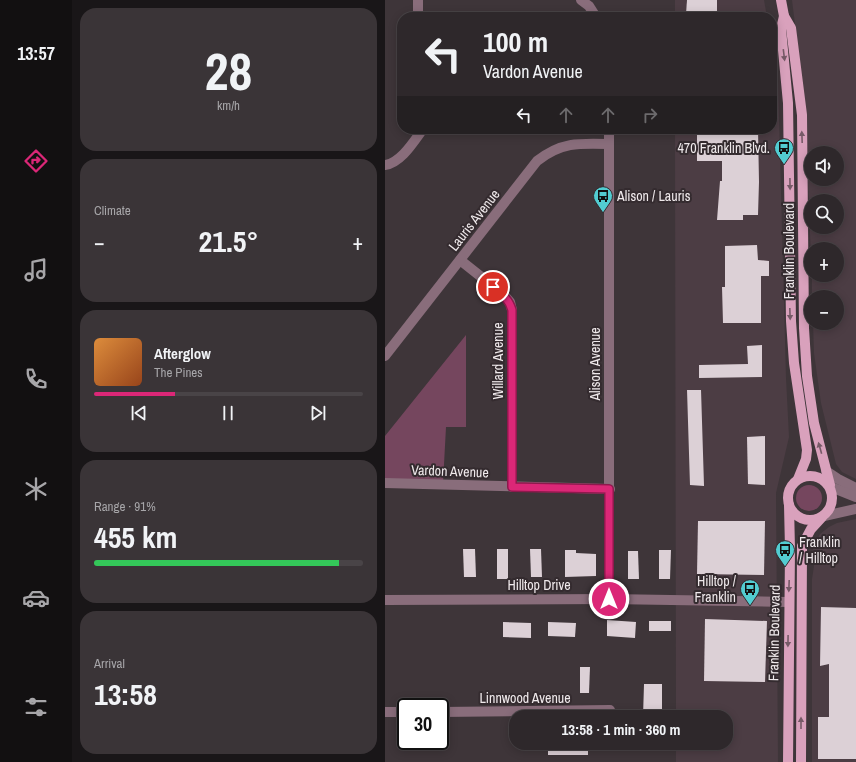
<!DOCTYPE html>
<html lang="en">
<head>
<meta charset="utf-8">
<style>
  :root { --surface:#2e282b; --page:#3a3437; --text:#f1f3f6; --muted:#a7a6a9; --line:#494447; --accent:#db2777 }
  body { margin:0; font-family:"Archivo Narrow",sans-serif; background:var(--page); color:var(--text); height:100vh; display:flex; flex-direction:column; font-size:15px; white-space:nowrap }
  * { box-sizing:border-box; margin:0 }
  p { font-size:13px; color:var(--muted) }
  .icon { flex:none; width:22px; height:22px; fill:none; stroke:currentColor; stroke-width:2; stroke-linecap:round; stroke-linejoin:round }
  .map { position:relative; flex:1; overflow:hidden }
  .sheet { display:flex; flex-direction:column; gap:8px; padding:8px; background:#191618; width:313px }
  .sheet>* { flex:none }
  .guide { position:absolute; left:12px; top:12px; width:380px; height:122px; border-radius:16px; box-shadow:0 2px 10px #0003,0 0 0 1px var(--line); background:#2e282b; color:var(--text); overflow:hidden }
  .controls { position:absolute; left:419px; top:146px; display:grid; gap:8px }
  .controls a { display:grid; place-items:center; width:40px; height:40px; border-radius:50%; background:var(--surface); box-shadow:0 2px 10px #0003,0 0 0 1px var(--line); font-size:20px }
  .speed { position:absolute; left:12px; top:698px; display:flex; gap:8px; font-size:20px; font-weight:700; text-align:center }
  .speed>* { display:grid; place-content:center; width:52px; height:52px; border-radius:50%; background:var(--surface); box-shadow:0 2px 10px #0003,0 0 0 1px var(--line); line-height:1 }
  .speed .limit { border:2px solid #111; border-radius:6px; background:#fff; color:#111 }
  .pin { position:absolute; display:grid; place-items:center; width:34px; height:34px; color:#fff; margin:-17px; border:2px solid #fff; border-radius:50%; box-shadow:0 1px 4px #0007 }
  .me { position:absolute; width:44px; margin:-22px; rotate:0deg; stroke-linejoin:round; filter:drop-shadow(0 0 3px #0008) }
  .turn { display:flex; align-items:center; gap:14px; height:84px; padding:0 20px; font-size:18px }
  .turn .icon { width:52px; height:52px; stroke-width:2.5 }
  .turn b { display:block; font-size:28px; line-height:34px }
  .lanes { display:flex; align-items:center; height:38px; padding:0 20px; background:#0003; justify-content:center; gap:20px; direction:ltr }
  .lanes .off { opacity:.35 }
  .big { font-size:30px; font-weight:700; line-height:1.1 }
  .sheet .widget { flex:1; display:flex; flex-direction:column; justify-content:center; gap:6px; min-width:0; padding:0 14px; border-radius:16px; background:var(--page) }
  .sheet .dial { align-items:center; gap:0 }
  .dial b { font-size:52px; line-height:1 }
  .song { display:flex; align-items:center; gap:12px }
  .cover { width:48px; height:48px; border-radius:6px; background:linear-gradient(135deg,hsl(30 70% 55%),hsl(20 70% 35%)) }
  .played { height:4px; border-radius:2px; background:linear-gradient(90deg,var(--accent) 30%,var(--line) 30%) }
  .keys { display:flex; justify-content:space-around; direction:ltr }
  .heat { display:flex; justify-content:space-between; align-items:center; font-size:22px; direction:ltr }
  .charge { height:6px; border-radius:3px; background:linear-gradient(90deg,#34c759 91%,var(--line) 0) }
  .trip { position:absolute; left:124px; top:710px; width:224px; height:40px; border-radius:16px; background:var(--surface); box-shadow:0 2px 10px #0003,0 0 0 1px var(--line); font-weight:700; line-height:40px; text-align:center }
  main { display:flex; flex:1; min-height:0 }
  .tabs { display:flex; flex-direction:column; width:72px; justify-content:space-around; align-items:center; background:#121011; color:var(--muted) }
  .tabs .icon { width:28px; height:28px }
  .tabs .current { color:var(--accent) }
  .tabs b { font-size:18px; color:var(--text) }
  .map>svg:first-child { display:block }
</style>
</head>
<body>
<main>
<nav class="tabs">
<b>13:57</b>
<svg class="icon current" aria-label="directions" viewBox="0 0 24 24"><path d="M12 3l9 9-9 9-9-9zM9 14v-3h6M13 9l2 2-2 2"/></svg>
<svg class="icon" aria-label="music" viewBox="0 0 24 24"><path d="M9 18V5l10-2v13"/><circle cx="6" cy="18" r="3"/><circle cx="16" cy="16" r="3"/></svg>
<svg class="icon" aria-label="phone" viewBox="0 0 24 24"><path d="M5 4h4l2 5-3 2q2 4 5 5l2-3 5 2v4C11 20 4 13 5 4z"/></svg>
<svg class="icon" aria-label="climate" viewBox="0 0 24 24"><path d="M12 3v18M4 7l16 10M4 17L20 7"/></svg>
<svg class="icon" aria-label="car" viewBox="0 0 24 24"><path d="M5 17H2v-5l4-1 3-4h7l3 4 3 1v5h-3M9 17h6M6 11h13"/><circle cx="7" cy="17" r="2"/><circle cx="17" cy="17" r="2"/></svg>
<svg class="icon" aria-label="filters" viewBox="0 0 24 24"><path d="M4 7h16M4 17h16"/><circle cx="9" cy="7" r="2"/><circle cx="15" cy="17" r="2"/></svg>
</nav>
<section class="sheet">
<div class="widget dial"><b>28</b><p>km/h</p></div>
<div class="widget"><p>Climate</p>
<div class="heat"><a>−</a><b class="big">21.5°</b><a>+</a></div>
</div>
<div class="widget">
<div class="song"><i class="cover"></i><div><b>Afterglow</b><p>The Pines</p></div></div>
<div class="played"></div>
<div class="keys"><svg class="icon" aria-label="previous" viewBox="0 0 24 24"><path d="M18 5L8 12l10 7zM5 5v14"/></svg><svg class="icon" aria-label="pause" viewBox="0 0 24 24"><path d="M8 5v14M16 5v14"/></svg><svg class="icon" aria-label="next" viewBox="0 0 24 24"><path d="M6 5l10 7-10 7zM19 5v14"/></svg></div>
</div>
<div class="widget"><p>Range · 91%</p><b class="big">455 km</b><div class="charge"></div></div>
<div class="widget"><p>Arrival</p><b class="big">13:58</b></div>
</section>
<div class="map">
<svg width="471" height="762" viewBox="0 0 471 762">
  <rect width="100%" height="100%" fill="#3e3539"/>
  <g fill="#4c3d44" fill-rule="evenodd">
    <polygon points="290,0 379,0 382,17 290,17"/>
    <path d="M407,0H471V479L457,472L451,464L436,403L429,353L428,323H452V297H427V275H452V249H426V259L420,104ZM426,153H452V179H426ZM426,201H452V227H426Z"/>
    <polygon points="387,43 393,80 401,378 404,437 391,493 393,762 291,762 291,743 341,743 341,717 291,717 290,129 387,129"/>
    <polygon points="471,519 471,762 427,762 427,579 429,566 428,547 435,534 444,527 452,523"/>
  </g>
  <g fill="#75465e">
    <polygon points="81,335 81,427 61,427 58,483 0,483 0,436"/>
    <circle cx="424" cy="498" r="13"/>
  </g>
  <g fill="#dcd0d6">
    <polygon points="302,0 332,0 332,15 301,14"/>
    <polygon points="312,129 373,129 374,182 373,215 358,215 358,220 332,220 335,181 337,181 337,161 312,161"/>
    <polygon points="372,245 373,260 384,261 384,276 376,276 376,323 338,323 337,287 340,287 340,246"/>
    <polygon points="377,345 377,377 314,378 314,365 363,364 362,346"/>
    <polygon points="302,390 316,390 319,486 305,485"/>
    <polygon points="380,436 380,485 363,484 362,437"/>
    <polygon points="313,521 380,521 379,575 312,574"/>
    <polygon points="78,549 90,549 91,577 79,577"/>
    <rect x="112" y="549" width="11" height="30"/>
    <polygon points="145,549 156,549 157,577 146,577"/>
    <polygon points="180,550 191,550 191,553 211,554 211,576 180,577"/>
    <polygon points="274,550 286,550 285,579 274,579"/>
    <polygon points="243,551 253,551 254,579 243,579"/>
    <polygon points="436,607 471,608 471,759 433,759 433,717 444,717 444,664 435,666"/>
    <polygon points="320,619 382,621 380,682 319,681"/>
    <polygon points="222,620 251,622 250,638 222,636"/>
    <rect x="264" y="621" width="22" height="10"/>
    <polygon points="118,622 146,623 146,638 118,637"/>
    <polygon points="163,622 191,623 190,637 163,636"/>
    <polygon points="195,667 205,667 204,693 195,693"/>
    <polygon points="259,684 277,684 277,717 258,717"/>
    <rect x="163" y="743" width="40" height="12"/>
  </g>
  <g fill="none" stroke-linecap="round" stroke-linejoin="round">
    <g stroke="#896d7b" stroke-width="10">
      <polyline points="33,0 33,17"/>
      <polyline points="196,0 204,6 211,17"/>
      <polyline points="224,129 224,599"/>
      <path d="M0,165C16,163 29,141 38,129"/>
      <polyline points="75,260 119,295 125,302 127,310 127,487"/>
      <path d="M0,356L152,161C176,142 194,143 224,144"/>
      <polyline points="441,471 453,479 471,488"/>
      <polyline points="0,483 225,489"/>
      <polyline points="446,487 471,497"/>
      <polyline points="439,516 471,509"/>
      <polyline points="0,600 224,599 403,602"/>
      <polyline points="0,712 21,712"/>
      <polyline points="55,712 225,710"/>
    </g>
    <g stroke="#d9a1bc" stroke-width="10">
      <polyline points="396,0 399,16 406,28 417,115 419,328 422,376 429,423 445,485"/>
      <polyline points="399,16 396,29 403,103 406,321 409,363 422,450 421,459 413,479"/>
      <circle cx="425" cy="498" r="22"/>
      <polyline points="403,762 405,549 404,505"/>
      <polyline points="416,762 417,546 426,529 437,517"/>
    </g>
  </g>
  <defs><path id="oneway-solid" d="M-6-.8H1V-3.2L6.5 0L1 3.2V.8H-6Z"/></defs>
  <g fill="#765a67">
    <use href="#oneway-solid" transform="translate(399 55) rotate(83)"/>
    <use href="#oneway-solid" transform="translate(417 137) rotate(-92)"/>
    <use href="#oneway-solid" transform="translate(405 184) rotate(89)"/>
    <use href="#oneway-solid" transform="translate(405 314) rotate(88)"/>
    <use href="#oneway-solid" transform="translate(435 448) rotate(-106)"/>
    <use href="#oneway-solid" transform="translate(404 586) rotate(92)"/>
    <use href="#oneway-solid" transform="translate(403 641) rotate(91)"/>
    <use href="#oneway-solid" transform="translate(416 723) rotate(-90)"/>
  </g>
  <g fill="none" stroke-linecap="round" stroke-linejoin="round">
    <defs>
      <path id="route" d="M108,287C117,294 124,299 127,310V487L224,489V599"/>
    </defs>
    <use href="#route" stroke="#8e194d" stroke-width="10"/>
    <use href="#route" stroke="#db2777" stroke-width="7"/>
  </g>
  <defs>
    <symbol id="bus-pin" viewBox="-11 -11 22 30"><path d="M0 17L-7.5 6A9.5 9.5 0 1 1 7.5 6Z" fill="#52ccd1" stroke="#342b2f"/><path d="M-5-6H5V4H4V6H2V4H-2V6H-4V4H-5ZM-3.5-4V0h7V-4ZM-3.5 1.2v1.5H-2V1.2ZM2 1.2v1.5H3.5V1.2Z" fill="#111"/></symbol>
  </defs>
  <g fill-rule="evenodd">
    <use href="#bus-pin" x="388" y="137" width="22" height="30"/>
    <use href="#bus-pin" x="207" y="185" width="22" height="30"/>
    <use href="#bus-pin" x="389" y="539" width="22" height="30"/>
    <use href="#bus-pin" x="354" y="578" width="22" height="30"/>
  </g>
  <g text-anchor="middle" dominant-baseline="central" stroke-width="4" stroke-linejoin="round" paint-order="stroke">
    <g font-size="14" fill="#efe9eb" stroke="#342b2f" text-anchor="end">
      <text x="385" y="148">470 Franklin Blvd.</text>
      <text x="232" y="196" text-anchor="start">Alison / Lauris</text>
      <text x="414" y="542" text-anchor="start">Franklin<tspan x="414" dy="16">/ Hilltop</tspan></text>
      <text x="351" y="581">Hilltop /<tspan x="351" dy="16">Franklin</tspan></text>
    </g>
    <g font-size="14" fill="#efe9eb" stroke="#342b2f">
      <text transform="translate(89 220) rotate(-52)">Lauris Avenue</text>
      <text transform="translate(404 251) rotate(-90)">Franklin Boulevard</text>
      <text transform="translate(113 361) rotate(-90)">Willard Avenue</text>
      <text transform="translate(210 364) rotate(-90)">Alison Avenue</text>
      <text transform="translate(65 471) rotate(2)">Vardon Avenue</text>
      <text x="154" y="585">Hilltop Drive</text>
      <text transform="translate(389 633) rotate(-89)">Franklin Boulevard</text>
      <text x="140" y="698">Linnwood Avenue</text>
    </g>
  </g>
</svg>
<div class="controls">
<a><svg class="icon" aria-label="sound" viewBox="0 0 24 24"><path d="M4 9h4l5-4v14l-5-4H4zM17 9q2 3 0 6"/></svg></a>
<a><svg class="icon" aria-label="search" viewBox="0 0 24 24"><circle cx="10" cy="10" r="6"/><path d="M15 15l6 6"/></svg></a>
<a>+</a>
<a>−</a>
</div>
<div class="speed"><div class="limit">30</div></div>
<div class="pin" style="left:108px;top:287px;background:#d93025"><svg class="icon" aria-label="arrive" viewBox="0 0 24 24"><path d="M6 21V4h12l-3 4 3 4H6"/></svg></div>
<svg class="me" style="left:224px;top:599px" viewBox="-20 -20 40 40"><circle r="17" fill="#db2777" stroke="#fff" stroke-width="3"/><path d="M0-11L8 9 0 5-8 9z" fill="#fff"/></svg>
<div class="trip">13:58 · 1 min · 360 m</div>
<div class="guide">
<div class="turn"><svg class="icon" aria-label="left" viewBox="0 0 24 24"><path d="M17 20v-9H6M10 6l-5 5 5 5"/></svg><div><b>100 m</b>Vardon Avenue</div></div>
<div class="lanes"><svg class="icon" aria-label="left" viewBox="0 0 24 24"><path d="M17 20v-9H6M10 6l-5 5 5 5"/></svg><svg class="icon off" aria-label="ahead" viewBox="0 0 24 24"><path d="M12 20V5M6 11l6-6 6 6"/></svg><svg class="icon off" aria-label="ahead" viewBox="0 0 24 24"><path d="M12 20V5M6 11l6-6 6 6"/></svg><svg class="icon off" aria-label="right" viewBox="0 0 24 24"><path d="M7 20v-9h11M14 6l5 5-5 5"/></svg></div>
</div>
</div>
</main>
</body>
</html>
